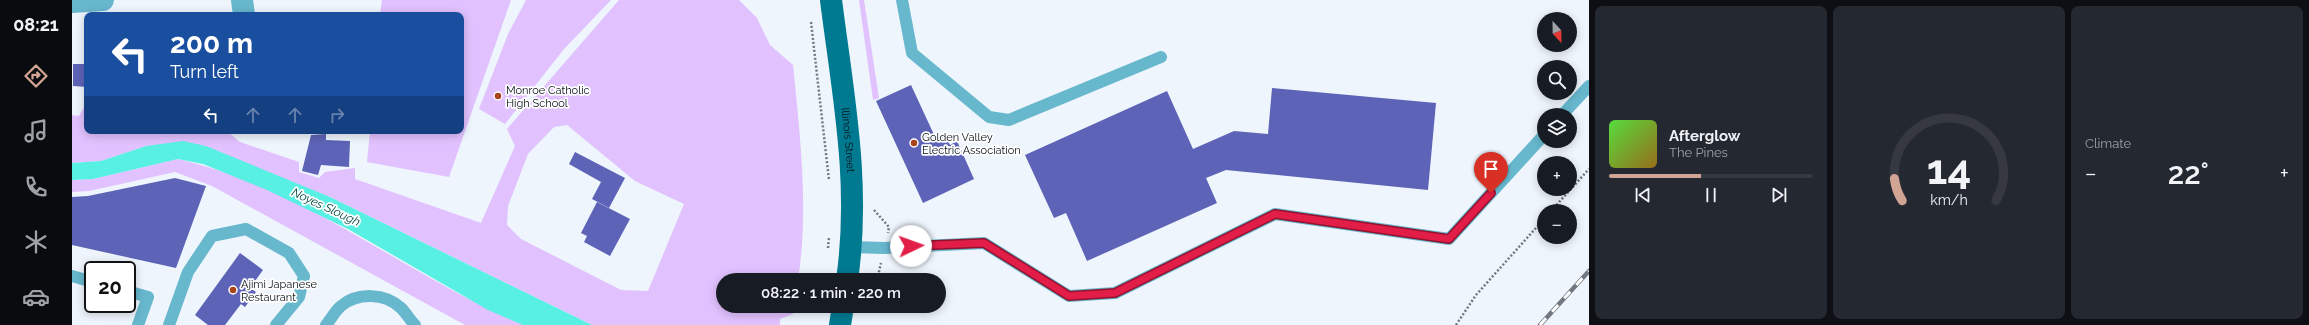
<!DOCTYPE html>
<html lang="en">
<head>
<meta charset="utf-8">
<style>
  :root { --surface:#171b24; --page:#242831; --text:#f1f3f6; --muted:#9ea1a6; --line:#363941; --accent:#d1a493 }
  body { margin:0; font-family:Raleway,sans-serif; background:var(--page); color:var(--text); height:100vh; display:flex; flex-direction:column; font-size:15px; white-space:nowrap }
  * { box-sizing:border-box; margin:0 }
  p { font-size:13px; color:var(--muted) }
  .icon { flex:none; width:22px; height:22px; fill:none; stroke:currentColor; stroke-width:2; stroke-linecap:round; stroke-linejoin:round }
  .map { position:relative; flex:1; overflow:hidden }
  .details { display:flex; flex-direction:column; gap:6px; padding:6px; background:#0d0f14; width:720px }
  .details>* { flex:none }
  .top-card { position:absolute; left:12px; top:12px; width:380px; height:122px; border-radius:8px; box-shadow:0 2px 10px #0003; background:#1a4fa0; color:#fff; overflow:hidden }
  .needle { width:26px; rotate:158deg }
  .fabs { position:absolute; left:1465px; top:12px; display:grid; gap:8px }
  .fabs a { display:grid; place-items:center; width:40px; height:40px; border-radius:50%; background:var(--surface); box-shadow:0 2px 10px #0003; font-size:20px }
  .speed { position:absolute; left:12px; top:261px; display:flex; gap:8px; font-size:20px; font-weight:700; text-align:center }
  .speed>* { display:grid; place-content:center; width:52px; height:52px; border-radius:50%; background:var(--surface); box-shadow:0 2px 10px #0003; line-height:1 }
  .speed .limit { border:2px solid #111; border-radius:6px; background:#fff; color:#111 }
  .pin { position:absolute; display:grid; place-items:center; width:34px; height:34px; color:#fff; margin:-41px -17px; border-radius:50% 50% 50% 0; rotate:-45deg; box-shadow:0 0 4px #0007 }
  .pin .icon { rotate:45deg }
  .me { position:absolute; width:44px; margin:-22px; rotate:87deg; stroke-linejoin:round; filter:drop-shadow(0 0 3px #0008) }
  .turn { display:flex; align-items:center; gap:14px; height:84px; padding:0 20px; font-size:18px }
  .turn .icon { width:52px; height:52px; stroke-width:2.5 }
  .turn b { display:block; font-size:28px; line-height:34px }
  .lanes { display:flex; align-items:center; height:38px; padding:0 20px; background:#0003; justify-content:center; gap:20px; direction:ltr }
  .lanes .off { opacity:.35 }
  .big { font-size:30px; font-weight:600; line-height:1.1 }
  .details .card { flex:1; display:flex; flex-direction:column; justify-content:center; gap:6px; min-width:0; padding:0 14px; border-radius:8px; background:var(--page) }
  .details .dial { align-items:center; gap:0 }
  .dial svg { height:104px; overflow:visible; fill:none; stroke:var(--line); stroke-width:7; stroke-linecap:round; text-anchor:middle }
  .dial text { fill:var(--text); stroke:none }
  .song { display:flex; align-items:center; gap:12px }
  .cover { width:48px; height:48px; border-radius:6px; background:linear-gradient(135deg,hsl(110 70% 55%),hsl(40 70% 35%)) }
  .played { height:4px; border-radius:2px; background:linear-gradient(90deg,var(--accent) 45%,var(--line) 45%) }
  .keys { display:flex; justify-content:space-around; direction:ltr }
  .heat { display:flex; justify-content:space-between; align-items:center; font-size:22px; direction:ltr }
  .details .tiles { flex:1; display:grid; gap:6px; grid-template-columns:repeat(3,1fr) }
  .trip { position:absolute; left:644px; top:273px; width:230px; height:40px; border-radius:20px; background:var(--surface); box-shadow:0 2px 10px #0003; font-weight:600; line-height:40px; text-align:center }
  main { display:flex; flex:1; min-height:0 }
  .tabs { display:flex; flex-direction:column; width:72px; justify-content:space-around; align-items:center; background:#090b0e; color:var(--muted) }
  .tabs .icon { width:28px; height:28px }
  .tabs .selected { color:var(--accent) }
  .tabs b { font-size:18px; color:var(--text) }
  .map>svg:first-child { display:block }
</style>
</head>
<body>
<main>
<nav class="tabs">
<b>08:21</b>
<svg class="icon selected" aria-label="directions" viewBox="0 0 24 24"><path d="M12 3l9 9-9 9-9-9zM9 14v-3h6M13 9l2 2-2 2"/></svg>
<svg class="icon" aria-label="music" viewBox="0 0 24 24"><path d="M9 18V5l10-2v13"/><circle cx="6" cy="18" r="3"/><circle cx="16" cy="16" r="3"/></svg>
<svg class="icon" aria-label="phone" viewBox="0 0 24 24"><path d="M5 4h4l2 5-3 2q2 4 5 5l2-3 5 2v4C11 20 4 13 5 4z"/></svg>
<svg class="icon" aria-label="climate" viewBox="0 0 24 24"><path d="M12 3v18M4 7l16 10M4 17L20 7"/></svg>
<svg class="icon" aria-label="car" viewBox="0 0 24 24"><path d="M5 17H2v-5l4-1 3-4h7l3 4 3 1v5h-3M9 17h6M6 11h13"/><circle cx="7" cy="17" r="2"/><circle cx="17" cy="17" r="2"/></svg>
</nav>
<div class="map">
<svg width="1517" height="325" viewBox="0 0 1517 325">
  <rect width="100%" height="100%" fill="#eef5fd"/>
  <g fill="#e1c1fe" fill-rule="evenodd">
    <polygon points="310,0 439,0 377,177 295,162 298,131 389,131 389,15 308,15"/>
    <polygon points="454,0 539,0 492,49 433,124 407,109 436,34"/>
    <path d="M547,0H667L685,18L698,45L721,65C728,136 737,209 726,280H651V306H722L721,314L708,319V325H520L258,197L213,180L74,146L29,161L0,163V115L7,116L15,102V131H155L168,142L227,162V172L247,178L253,172L283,168V179L409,223L443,146L435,129ZM495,125L563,181L612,204L576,291L549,290L449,239L435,225L436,206L456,154L482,127Z"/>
    <polygon points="787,0 792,0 807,98 801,100"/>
    <path d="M106,159C232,188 334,275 451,325H393L140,186L103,172L17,191L0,192V180L21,179Z"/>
  </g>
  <polygon fill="#58f0e3" points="111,141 134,146 258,197 520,325 451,325 416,310 276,229 195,190 131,164 106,159 21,179 0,180 0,163 29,161 74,146"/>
  <g fill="#5d63b6">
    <polygon points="1,64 15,64 15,87 1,86"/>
    <polygon points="839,85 864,139 873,135 878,145 885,141 902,179 851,203 804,101"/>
    <polygon points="1200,88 1364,103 1356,190 1154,170 1134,178 1145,203 1015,261 994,213 982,218 953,155 1095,91 1121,149 1162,131 1196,134"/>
    <polygon points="254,134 254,140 278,141 277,167 249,165 246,175 230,171 239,135"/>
    <polygon points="503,152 553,178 537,208 520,199 529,182 497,164"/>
    <polygon points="103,178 134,186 104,268 0,245 0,197 16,196"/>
    <polygon points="525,202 558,219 538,256 512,242 515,236 509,233"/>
    <polygon points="168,253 191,270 178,288 184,292 173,307 169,304 153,325 136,325 123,315"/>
  </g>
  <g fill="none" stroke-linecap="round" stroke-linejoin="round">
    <g stroke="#71787e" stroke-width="2.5" stroke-dasharray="2 2" stroke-linecap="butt">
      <polyline points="739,22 757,180"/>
      <polyline points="802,210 817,227 816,233"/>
      <polyline points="1479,211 1517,169"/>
      <polyline points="756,248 757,237"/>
      <polyline points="805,280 809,263"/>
      <polyline points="1384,325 1404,295 1472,219"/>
    </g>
    <g stroke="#67b7cd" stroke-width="12">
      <polyline points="830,0 840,53 917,117 937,120 1089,57"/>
      <polyline points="1490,115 1517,86"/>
      <polyline points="780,247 812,248 912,243 997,296 1043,293 1203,214 1377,239 1472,135"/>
      <polyline points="0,276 21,282"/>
      <polyline points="55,291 76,297 66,325"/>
      <polyline points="97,325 116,272 140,236 174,229 217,253 232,276 227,297 204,325"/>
      <path d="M254,325C259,319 263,311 269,306C286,292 313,293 329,308C334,313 338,320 343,325"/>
    </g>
    <g stroke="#67b7cd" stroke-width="22">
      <polyline points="170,0 172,15"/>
      <polyline points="0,2 31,0"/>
    </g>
    <g stroke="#007a91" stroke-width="22">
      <path id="s1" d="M759,0C771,95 789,184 775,280"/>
      <polyline points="768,325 771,306"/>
    </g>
    <defs>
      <polyline id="rail" points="1468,325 1517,271"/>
    </defs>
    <use href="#rail" stroke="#71787f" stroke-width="4.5"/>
    <use href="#rail" stroke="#fff" stroke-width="3" stroke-dasharray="9" stroke-linecap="butt"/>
  </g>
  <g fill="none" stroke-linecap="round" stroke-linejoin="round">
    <defs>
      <polyline id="route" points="839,246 912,243 997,296 1043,293 1203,214 1377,239 1419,193"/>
    </defs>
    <use href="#route" stroke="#92132f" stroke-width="10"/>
    <use href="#route" stroke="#e11d48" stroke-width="7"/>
  </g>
  <g fill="#a9431b" stroke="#fff" stroke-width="1.5">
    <circle cx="426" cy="96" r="4"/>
    <circle cx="842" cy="143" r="4"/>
    <circle cx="161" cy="290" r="4"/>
  </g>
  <g text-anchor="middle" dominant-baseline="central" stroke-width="3.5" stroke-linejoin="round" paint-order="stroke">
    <g font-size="11" fill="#091016" stroke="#fff" text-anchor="start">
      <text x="434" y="90">Monroe Catholic<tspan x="434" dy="13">High School</tspan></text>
      <text x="850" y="137">Golden Valley<tspan x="850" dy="13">Electric Association</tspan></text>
      <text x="169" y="284">Ajimi Japanese<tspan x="169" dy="13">Restaurant</tspan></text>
    </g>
    <g font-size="11" fill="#091016" stroke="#fff">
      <text stroke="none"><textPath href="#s1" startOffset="141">Illinois Street</textPath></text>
    </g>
    <g font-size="12" font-style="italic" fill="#004742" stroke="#fff">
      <text transform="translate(254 207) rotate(25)">Noyes Slough</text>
    </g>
  </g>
</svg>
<div class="fabs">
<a><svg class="needle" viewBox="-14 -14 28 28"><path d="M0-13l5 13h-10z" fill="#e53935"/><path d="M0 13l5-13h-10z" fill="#9ea1a6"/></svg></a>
<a><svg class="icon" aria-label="search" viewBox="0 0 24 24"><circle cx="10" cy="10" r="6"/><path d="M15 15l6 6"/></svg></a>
<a><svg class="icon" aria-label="layers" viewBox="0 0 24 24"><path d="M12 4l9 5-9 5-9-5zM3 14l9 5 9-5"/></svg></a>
<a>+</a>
<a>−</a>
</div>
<div class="speed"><div class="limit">20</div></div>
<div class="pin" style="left:1419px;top:193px;background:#d93025"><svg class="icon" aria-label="arrive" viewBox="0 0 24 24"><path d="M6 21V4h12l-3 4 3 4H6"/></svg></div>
<svg class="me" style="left:839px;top:246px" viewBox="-20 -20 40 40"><circle r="19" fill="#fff"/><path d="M0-13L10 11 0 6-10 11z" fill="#e11d48"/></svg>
<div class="trip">08:22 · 1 min · 220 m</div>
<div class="top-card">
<div class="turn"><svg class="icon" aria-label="left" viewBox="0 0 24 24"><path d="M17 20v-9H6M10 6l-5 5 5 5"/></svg><div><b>200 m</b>Turn left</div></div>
<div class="lanes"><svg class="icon" aria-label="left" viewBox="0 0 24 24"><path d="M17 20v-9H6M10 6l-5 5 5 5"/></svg><svg class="icon off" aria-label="ahead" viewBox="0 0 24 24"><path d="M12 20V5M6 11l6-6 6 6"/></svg><svg class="icon off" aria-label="ahead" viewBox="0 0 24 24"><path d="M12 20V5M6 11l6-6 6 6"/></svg><svg class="icon off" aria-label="right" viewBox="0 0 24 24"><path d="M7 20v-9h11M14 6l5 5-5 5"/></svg></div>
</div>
</div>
<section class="details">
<div class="tiles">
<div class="card">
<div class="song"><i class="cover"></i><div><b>Afterglow</b><p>The Pines</p></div></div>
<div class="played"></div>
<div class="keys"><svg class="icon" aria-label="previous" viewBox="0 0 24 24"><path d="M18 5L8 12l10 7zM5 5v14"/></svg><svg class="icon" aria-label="pause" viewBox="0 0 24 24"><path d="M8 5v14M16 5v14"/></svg><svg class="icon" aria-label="next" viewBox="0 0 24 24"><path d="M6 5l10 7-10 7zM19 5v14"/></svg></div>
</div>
<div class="card dial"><svg viewBox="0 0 100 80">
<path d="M14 69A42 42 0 1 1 86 69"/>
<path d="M14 69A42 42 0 0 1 8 52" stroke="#d1a493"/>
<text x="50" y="56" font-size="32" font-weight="700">14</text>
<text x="50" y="72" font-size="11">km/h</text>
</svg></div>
<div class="card"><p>Climate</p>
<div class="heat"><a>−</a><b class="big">22°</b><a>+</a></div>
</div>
</div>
</section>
</main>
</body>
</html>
